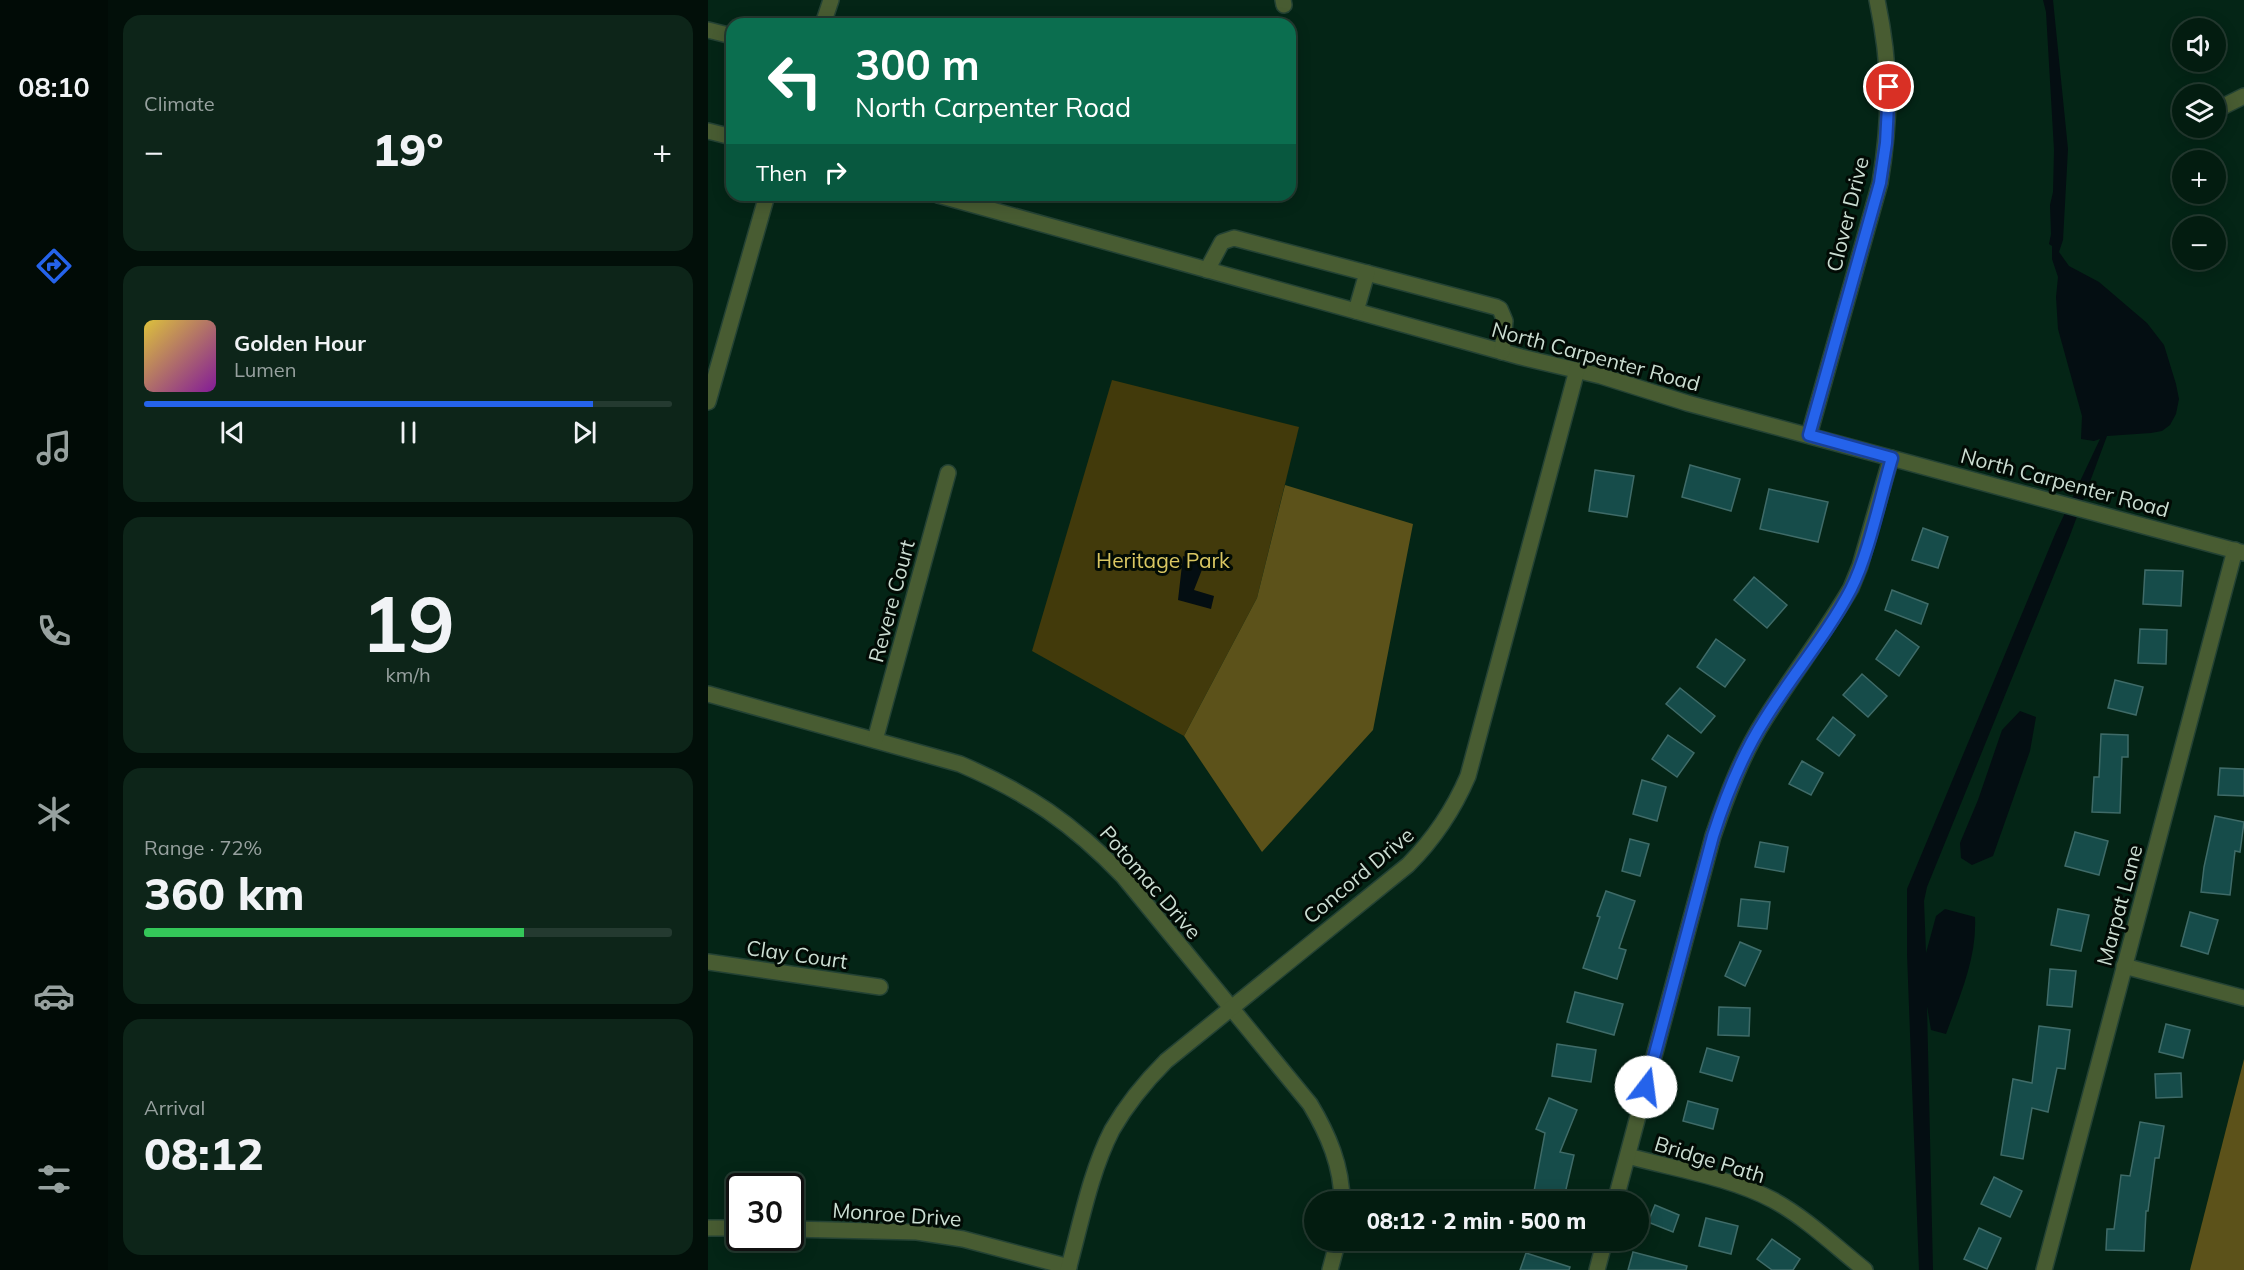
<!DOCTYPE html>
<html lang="en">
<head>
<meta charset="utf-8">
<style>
  :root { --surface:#031c10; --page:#0d2519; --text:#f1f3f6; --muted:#97a19f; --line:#243a30; --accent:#2563eb }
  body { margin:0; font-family:Mulish,sans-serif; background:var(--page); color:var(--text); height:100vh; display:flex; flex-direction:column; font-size:22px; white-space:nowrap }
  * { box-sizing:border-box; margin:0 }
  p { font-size:20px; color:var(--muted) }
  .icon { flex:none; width:33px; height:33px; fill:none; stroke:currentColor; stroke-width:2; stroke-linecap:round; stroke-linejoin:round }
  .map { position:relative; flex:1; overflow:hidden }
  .sheet { display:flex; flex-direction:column; gap:15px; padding:15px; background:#020f09; width:600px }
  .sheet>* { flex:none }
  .hud { position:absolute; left:18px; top:18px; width:570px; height:183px; border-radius:18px; box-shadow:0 3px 15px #0003,0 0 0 2px var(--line); background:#0b6e4f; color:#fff; overflow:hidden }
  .controls { position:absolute; left:1464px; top:18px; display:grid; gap:12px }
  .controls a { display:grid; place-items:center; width:54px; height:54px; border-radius:50%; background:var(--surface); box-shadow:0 3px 15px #0003,0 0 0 2px var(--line); font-size:30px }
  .speed { position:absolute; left:18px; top:1173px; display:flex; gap:12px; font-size:30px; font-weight:700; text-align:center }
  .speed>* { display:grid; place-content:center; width:78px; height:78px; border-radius:50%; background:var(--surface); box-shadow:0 3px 15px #0003,0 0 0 2px var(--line); line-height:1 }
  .speed .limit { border:3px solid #111; border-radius:9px; background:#fff; color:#111 }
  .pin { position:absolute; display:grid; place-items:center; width:51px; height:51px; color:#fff; margin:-26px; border:3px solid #fff; border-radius:50%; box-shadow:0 2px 6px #0007 }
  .me { position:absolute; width:66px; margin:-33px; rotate:15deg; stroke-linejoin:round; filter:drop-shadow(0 0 4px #0008) }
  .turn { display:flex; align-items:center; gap:21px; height:126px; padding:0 30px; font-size:27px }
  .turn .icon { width:78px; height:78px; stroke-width:2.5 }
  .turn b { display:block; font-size:42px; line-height:51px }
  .then { display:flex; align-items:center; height:57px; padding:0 30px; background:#0003; gap:12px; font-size:22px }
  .big { font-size:45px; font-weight:800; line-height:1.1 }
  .sheet .tile { flex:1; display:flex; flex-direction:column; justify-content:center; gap:9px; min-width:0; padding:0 21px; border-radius:18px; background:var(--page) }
  .sheet .dial { align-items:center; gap:0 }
  .dial b { font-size:78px; line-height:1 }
  .song { display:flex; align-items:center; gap:18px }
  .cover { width:72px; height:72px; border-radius:9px; background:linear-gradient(135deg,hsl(50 70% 55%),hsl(290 70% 35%)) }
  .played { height:6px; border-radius:3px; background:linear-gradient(90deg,var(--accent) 85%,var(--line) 85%) }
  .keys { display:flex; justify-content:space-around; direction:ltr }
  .heat { display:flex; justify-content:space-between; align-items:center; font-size:33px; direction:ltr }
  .charge { height:9px; border-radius:4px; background:linear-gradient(90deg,#34c759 72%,var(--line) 0) }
  .trip { position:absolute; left:596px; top:1191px; width:345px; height:60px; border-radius:30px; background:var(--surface); box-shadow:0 3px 15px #0003,0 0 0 2px var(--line); font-weight:800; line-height:60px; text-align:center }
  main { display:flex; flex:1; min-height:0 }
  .tab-bar { display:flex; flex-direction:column; width:108px; justify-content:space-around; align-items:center; background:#010b06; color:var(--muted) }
  .tab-bar .icon { width:42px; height:42px }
  .tab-bar .active { color:var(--accent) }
  .tab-bar b { font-size:27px; color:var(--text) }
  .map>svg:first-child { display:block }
</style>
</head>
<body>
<main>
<nav class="tab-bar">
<b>08:10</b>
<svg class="icon active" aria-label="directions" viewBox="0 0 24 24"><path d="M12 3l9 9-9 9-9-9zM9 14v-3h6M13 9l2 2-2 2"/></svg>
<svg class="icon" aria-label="music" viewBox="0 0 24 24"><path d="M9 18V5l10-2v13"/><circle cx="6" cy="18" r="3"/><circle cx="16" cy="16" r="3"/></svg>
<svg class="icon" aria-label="phone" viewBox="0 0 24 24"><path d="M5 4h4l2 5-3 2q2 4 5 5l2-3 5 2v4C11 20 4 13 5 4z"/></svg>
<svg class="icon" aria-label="climate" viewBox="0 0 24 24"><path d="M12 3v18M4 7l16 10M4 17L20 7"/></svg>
<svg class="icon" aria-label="car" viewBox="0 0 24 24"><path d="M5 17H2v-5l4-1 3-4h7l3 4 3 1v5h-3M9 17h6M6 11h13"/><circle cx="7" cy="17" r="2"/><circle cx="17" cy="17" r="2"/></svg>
<svg class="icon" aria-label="filters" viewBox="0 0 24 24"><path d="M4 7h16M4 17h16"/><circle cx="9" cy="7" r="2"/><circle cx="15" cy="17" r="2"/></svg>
</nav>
<section class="sheet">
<div class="tile"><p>Climate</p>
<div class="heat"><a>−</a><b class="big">19°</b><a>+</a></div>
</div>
<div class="tile">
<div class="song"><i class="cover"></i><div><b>Golden Hour</b><p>Lumen</p></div></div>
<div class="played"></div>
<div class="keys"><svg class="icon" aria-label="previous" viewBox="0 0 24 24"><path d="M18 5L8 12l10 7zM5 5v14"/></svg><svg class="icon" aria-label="pause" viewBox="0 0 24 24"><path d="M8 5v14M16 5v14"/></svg><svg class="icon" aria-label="next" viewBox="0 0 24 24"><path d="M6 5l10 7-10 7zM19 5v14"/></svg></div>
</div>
<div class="tile dial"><b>19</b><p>km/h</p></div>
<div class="tile"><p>Range · 72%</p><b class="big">360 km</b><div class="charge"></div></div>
<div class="tile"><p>Arrival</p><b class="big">08:12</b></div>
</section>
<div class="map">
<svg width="1536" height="1270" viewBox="0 0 1536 1270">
  <rect width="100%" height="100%" fill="#042516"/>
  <polygon fill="#423a0b" points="404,380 591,427 549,598 476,736 324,651"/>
  <g fill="#5c521a">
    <polygon points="577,485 705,524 665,730 554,852 476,736 549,598"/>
    <polygon points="1536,1059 1536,1270 1482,1270"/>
  </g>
  <g fill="#040e12">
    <path d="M1335,0H1345L1360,149L1355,240L1351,252L1361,266L1391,282L1439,323L1456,345L1468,384L1471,399L1468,414L1462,425L1454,431L1443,433L1399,436L1361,538L1219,887L1216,901L1218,953L1228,916L1237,909L1267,917C1269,958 1252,995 1238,1034L1223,1030L1219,1006L1225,1270H1211L1199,954V889L1348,532L1392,439L1386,441L1373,439L1374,416L1350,329L1348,297L1350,277L1344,259V246L1341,244L1343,234L1342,205L1345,192L1346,150L1338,12Z"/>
    <polygon points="475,556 497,562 486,590 506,596 503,609 470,600"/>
    <polygon points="1312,711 1328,717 1322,751 1285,856 1264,865 1253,858 1252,843 1270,800 1294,730"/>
  </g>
  <g fill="#164c4a" stroke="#3f6b68" stroke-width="1.5">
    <polygon points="982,465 1032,479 1023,511 974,497"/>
    <polygon points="887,470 926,476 919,517 881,511"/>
    <polygon points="1061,489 1120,502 1110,542 1052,529"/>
    <polygon points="1215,528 1240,537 1230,568 1204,560"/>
    <polygon points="1437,570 1475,571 1473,606 1435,604"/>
    <polygon points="1046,577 1079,605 1059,628 1026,600"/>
    <polygon points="1184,590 1220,604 1213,624 1177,610"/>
    <polygon points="1432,629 1459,630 1458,664 1430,663"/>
    <polygon points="1188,630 1211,647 1191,676 1168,659"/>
    <polygon points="1008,639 1037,660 1017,687 989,667"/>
    <polygon points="1154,674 1179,696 1160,717 1135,695"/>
    <polygon points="1407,680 1435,687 1428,715 1400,708"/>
    <polygon points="972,688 1007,716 993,733 958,704"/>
    <polygon points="1125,717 1147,735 1131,756 1109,739"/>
    <polygon points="1393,734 1420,735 1420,757 1414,757 1412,813 1384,812 1386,777 1391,777"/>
    <polygon points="960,735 986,753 969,777 944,759"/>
    <polygon points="1094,761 1115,773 1103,795 1081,784"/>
    <polygon points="1512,768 1536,769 1536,796 1510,795"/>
    <polygon points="934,780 958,787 949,821 925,814"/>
    <polygon points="1507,816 1536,822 1532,852 1527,851 1522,895 1493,892 1496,867"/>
    <polygon points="1367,832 1400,841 1391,875 1357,866"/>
    <polygon points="922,839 941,844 932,876 914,871"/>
    <polygon points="1052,842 1080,847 1076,872 1047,867"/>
    <polygon points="898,891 927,901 911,948 918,950 909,979 875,968 892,917 889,916"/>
    <polygon points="1033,899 1062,902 1059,929 1030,926"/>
    <polygon points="1350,909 1381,915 1373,951 1343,945"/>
    <polygon points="1482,912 1510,920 1500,954 1473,946"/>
    <polygon points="1032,942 1053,951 1037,986 1017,976"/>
    <polygon points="1342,969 1368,971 1364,1007 1339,1005"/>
    <polygon points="867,992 915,1004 906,1035 859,1022"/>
    <polygon points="1011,1007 1042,1008 1041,1036 1010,1035"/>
    <polygon points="1458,1024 1482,1030 1475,1058 1451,1052"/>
    <polygon points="1331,1026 1362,1030 1357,1069 1349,1068 1340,1112 1324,1108 1315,1159 1293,1155 1305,1079 1324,1083"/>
    <polygon points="849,1044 888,1050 883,1082 844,1076"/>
    <polygon points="999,1048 1031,1057 1024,1081 992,1072"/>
    <polygon points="1473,1073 1474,1097 1448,1098 1447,1074"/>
    <polygon points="841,1098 869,1110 852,1152 866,1155 855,1202 824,1202 837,1133 828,1129"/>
    <polygon points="980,1101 1010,1109 1005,1129 975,1121"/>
    <polygon points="1432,1122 1456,1126 1451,1158 1447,1158 1440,1211 1438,1211 1436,1251 1398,1250 1399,1229 1406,1229 1413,1175 1422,1176"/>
    <polygon points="1286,1177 1314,1191 1302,1217 1273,1204"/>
    <polygon points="947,1205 971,1215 965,1232 940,1222"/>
    <polygon points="998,1218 1030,1226 1023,1254 991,1246"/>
    <polygon points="1271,1228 1293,1238 1279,1269 1256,1259"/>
    <polygon points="1064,1239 1092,1259 1085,1270 1064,1270 1049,1259"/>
    <polygon points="925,1252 979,1266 978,1270 920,1270"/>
    <polygon points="818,1253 862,1267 861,1270 812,1270"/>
  </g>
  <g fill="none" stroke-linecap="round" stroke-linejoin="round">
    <defs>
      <g id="minor">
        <polyline points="575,0 576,5"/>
        <polyline points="115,24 123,0"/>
        <polyline points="0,30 24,36"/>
        <polyline points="1508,110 1536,96"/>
        <polyline points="0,131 24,137"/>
        <polyline points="230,195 813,357 893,376 979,403 1536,553"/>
        <polyline points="499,270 514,242 526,238 788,307 792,309 797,321 794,352"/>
        <polyline points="648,311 659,273"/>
        <polyline points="0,402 59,195"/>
        <path d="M1101,435L1172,183C1183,116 1183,66 1169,0"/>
        <path d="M0,694L252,764C320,793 364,823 415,876L602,1104C620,1134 634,1166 634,1202"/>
        <polyline points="167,740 240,473"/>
        <polyline points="0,962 172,987"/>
        <polyline points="1416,966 1536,998"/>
        <path d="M920,1156C967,1169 1021,1177 1065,1200C1098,1218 1127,1246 1157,1270"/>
        <path d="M907,1202L1005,836C1019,795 1034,755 1057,719C1085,674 1117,633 1143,588L1152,566L1183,458"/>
        <polyline points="0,1228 32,1228"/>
        <polyline points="82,1229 209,1232 255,1239 361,1267"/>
        <path d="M360,1270C373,1223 382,1173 404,1130C419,1104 437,1082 458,1061L700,865C727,838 745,811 760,776L869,370"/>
        <polyline points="622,1270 630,1240"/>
        <polyline points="889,1270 897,1240"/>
        <polyline points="1336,1270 1527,550"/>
      </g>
    </defs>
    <use href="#minor" stroke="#244234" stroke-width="18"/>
    <use href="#minor" stroke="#485c32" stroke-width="15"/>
  </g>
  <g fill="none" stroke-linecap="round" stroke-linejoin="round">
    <defs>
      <path id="route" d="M938,1087L1005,836C1018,795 1034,755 1057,719C1084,675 1119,635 1143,589C1161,553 1172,498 1184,458L1101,435L1172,183L1178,143L1181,87"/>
    </defs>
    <use href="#route" stroke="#184099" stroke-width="15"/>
    <use href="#route" stroke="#2563eb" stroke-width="10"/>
  </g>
  <g text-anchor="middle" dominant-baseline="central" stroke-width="6" stroke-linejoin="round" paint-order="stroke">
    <g font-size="21" fill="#cbddd2" stroke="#020b05">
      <text transform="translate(1139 214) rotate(-76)">Clover Drive</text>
      <text transform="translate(888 356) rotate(15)">North Carpenter Road</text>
      <text transform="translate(1357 482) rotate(15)">North Carpenter Road</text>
      <text transform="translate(183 601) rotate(-75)">Revere Court</text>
      <text transform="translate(650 875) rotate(-40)">Concord Drive</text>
      <text transform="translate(443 882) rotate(49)">Potomac Drive</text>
      <text transform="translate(1411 905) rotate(-75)">Marpat Lane</text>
      <text transform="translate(89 954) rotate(8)">Clay Court</text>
      <text transform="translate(1002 1159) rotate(17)">Bridge Path</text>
      <text transform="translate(189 1214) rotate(4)">Monroe Drive</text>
    </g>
    <g font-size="21" fill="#dac762" stroke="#020b05">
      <text x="455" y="560">Heritage Park</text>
    </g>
  </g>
</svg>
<div class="controls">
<a><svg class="icon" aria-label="sound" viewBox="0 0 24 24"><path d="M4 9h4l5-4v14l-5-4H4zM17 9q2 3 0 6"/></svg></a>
<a><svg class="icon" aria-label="layers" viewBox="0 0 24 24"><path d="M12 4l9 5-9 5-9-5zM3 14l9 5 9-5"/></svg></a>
<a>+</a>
<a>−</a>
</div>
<div class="speed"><div class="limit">30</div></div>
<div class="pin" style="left:1181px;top:87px;background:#d93025"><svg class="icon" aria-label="arrive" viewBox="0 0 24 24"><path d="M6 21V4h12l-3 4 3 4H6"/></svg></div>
<svg class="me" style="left:938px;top:1087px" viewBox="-20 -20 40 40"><circle r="19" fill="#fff"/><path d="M0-13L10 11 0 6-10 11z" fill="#2563eb"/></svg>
<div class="trip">08:12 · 2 min · 500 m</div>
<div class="hud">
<div class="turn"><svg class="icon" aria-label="left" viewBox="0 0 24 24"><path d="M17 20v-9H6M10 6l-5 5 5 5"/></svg><div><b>300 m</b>North Carpenter Road</div></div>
<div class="then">Then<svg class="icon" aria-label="right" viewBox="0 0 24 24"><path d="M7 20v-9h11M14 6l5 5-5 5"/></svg></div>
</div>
</div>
</main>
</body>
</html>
